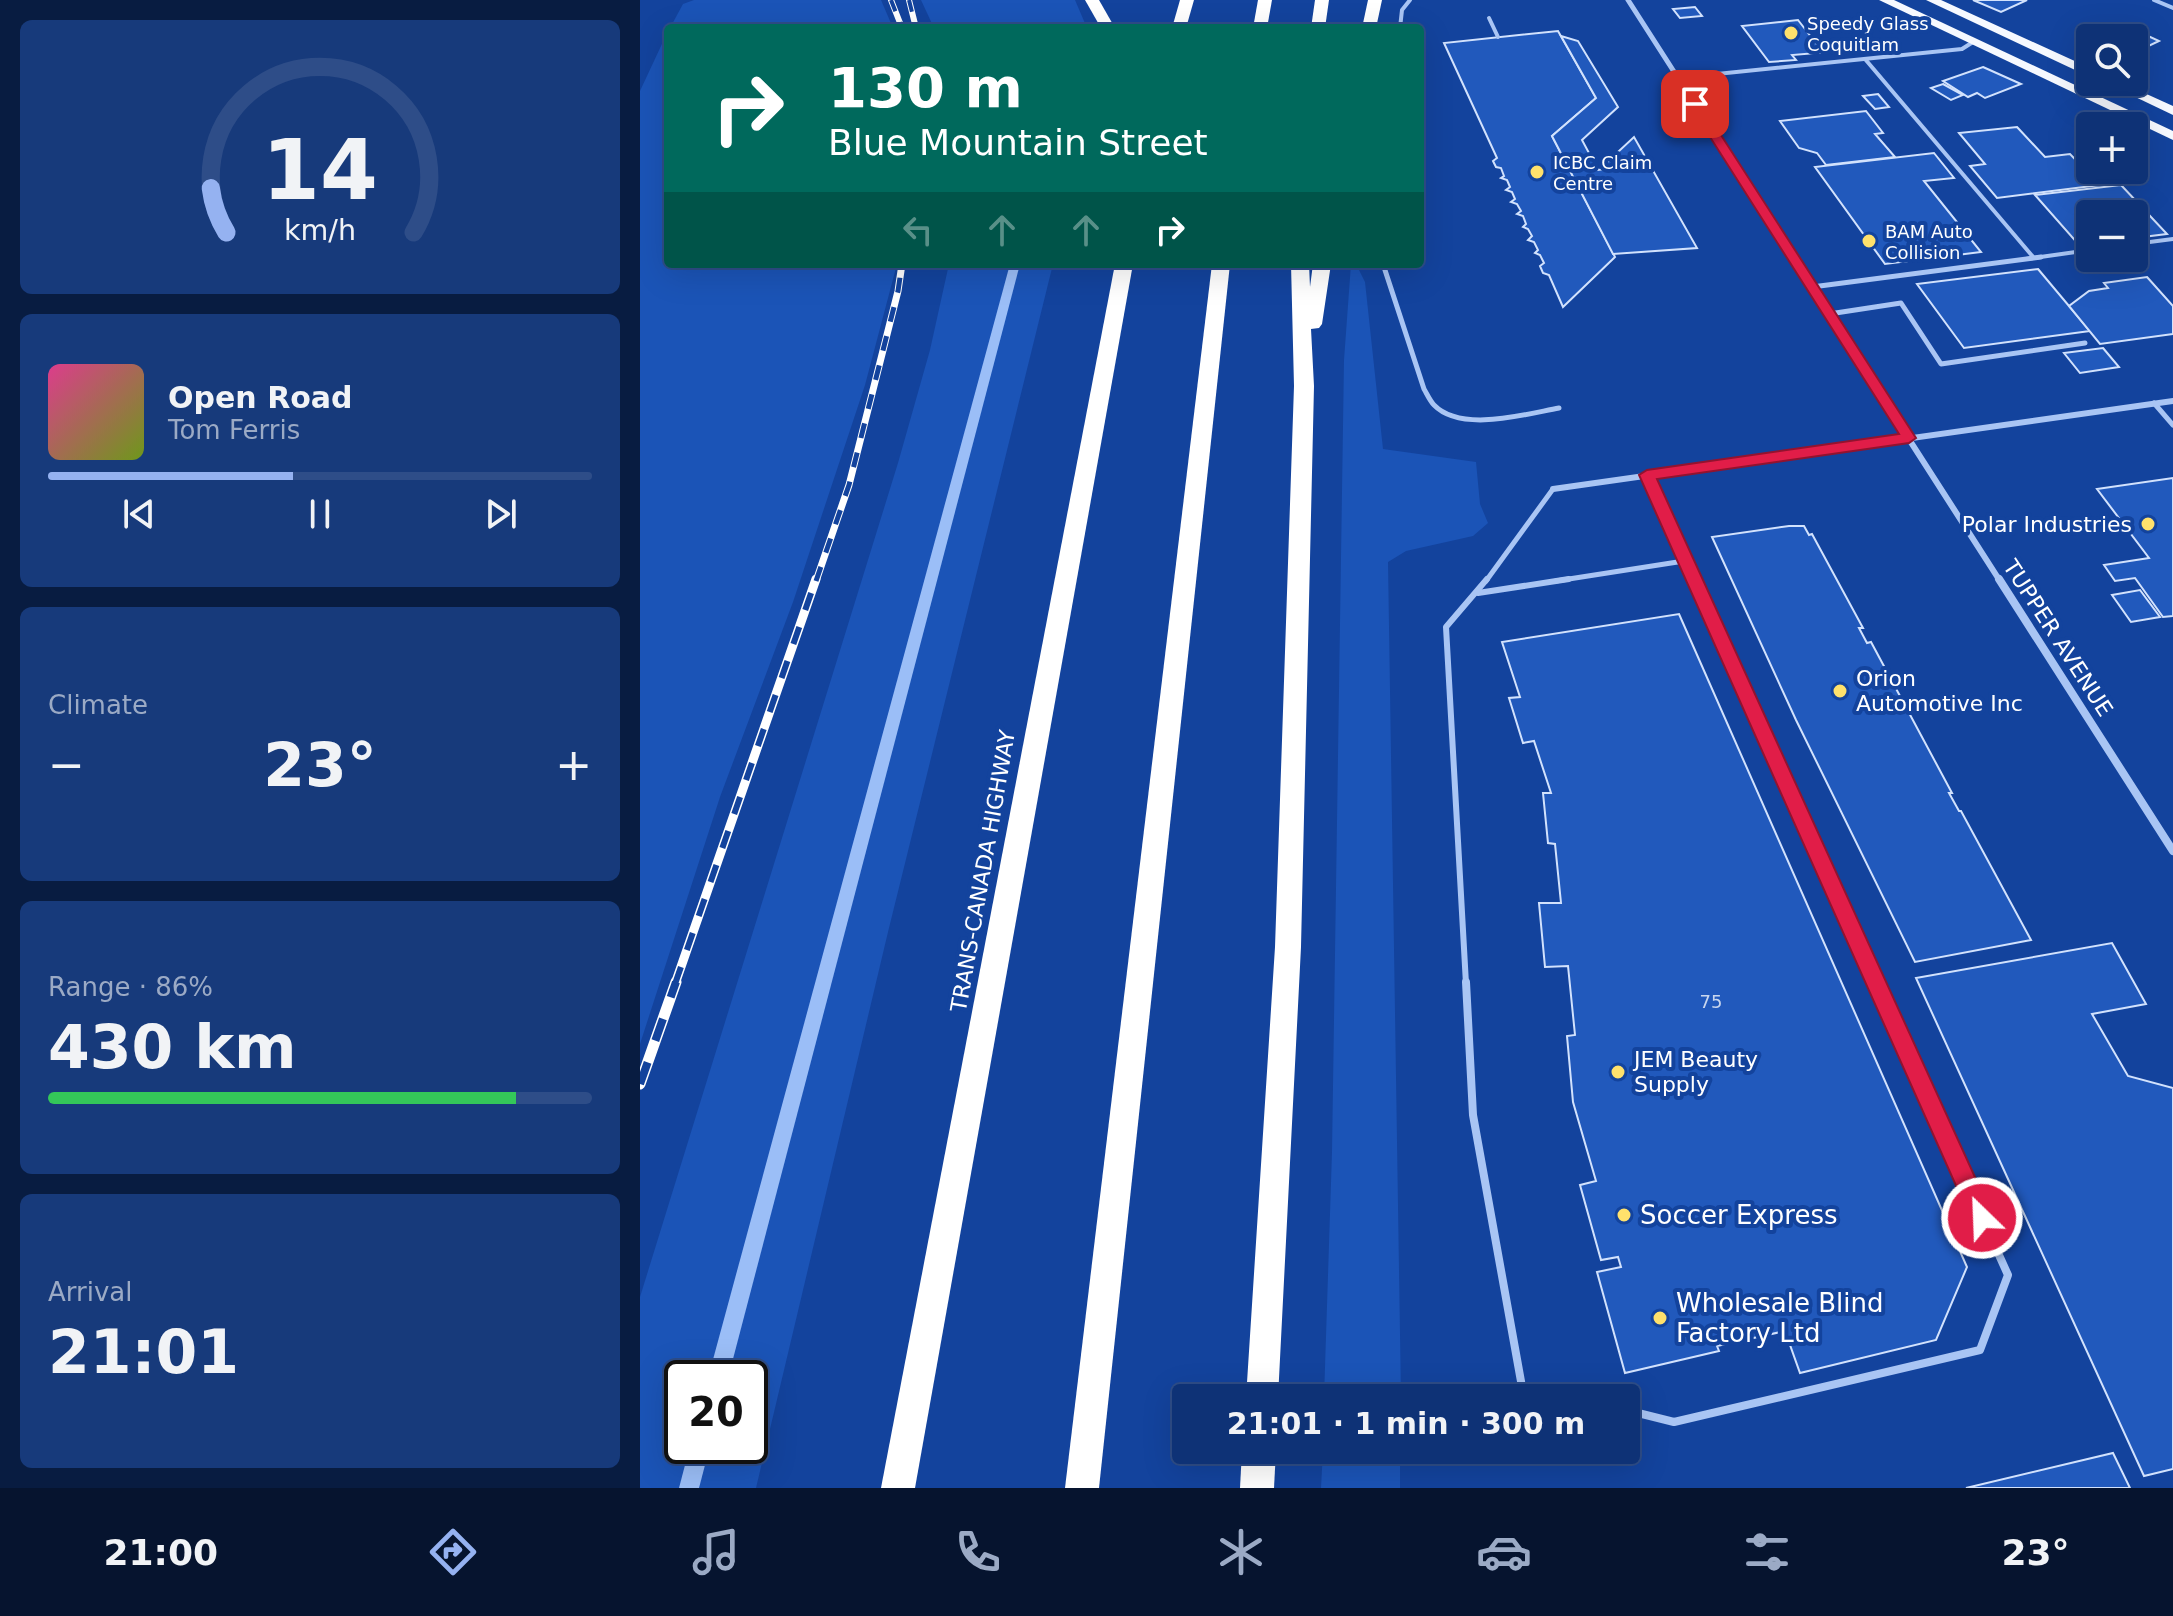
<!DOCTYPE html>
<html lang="en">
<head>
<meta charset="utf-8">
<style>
  :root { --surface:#0e3276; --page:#173a7b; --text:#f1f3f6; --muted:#9baac5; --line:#2e4d88; --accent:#95b2f1 }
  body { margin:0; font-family:"DejaVu Sans",sans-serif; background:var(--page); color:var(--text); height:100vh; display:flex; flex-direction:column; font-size:30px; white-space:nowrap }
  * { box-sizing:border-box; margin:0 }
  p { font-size:26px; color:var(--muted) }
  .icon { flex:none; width:44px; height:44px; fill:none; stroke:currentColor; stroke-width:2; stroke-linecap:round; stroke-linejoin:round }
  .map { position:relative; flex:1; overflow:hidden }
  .panel { display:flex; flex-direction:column; gap:20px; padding:20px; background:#081c41; width:640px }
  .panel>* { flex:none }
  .banner { position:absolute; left:24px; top:24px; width:760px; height:244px; border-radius:8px; box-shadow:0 8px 32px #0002,0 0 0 2px var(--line); background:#00695c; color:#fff; overflow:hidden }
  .buttons { position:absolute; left:1436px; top:24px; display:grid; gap:16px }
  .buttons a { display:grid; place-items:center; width:72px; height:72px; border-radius:8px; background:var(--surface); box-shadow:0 8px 32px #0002,0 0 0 2px var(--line); font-size:40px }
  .speed { position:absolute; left:24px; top:1360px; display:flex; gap:16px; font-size:40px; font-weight:700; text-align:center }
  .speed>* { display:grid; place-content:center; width:104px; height:104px; border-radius:50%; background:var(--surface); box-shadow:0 8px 32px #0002,0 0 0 2px var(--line); line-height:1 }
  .speed .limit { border:4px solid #111; border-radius:12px; background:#fff; color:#111 }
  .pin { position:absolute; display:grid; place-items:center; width:68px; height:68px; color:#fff; margin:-34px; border-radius:16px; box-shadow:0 4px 12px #0006 }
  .me { position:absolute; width:88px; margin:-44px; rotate:336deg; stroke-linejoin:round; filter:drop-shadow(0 0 6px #0008) }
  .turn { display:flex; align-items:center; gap:28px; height:168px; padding:0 32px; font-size:36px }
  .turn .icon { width:104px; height:104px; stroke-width:2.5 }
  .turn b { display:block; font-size:56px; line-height:68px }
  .lanes { display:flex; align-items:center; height:76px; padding:0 32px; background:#0003; justify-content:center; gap:40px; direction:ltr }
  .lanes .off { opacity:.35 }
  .big { font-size:60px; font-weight:700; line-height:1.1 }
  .panel .tile { flex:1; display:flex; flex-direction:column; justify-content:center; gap:12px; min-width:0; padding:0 28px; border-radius:12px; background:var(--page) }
  .panel .dial { align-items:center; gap:0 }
  .dial svg { height:208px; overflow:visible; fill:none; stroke:var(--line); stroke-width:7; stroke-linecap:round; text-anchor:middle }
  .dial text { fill:var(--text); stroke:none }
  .song { display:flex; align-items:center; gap:24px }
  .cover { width:96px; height:96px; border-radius:12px; background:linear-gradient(135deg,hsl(330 70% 55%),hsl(80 70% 35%)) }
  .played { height:8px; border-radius:4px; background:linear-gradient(90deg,var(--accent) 45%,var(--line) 45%) }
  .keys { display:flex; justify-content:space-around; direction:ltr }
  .heat { display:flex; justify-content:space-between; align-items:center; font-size:44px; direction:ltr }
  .charge { height:12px; border-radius:6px; background:linear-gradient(90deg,#34c759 86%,var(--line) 0) }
  .trip { position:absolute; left:532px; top:1384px; width:468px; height:80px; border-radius:8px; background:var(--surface); box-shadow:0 8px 32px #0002,0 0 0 2px var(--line); font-weight:700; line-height:80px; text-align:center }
  .dock { display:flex; height:128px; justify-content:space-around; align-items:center; background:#06142f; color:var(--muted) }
  .dock .icon { width:56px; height:56px }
  .dock .on { color:var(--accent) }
  .dock b { font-size:36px; color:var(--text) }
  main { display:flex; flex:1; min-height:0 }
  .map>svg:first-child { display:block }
</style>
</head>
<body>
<main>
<section class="panel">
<div class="tile dial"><svg viewBox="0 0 100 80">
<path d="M14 69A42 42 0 1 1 86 69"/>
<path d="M14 69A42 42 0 0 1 8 52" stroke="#95b2f1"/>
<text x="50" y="56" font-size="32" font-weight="700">14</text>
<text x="50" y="72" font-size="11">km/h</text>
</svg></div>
<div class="tile">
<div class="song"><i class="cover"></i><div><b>Open Road</b><p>Tom Ferris</p></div></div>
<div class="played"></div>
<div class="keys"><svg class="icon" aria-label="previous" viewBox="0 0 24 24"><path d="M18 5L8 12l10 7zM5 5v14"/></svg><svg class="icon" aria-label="pause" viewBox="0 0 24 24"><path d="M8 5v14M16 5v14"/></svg><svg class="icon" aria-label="next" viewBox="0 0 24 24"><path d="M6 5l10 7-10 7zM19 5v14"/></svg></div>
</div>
<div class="tile"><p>Climate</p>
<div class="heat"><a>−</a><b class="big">23°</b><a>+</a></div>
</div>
<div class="tile"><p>Range · 86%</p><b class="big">430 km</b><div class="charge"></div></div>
<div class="tile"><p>Arrival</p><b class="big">21:01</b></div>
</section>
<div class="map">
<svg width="1533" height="1488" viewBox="0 0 1533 1488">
  <rect width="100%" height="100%" fill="#13439d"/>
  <g fill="#1b54b7" fill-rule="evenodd">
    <polygon points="54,0 241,0 253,28 30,28 43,4"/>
    <polygon points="281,0 435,0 447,28 294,28"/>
    <polygon points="28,31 28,264 257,264 225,385 153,602 80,797 0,1044 0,91"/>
    <path d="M309,264H413L248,932L116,1488H0V1297L258,463L290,350ZM42,1378H110V1446H42Z"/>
    <polygon points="711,264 716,264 725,282 743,449 836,462 840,504 848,523 833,536 766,551 748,562 761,1398 684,1398 692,1152 704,360"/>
    <polygon points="683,1450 760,1450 760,1488 681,1488"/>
  </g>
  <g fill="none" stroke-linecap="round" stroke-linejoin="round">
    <g fill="#9bbef7" fill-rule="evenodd">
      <polygon points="370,264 380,264 88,1378 68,1378"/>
      <polygon points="50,1446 70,1446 59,1488 39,1488"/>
    </g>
  </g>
  <g fill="#2159bc" stroke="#d2e2fd" stroke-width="2">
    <polygon points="1333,0 1387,0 1361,12"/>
    <polygon points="1055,7 1062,16 1040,18 1033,9"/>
    <polygon points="1158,20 1179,47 1188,52 1152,55 1156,60 1129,62 1102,26"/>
    <polygon points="1480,23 1519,41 1494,53 1494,38 1450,38 1450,46 1441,42"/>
    <polygon points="918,31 956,98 912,136 975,257 923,307 909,275 903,273 900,266 904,263 900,255 895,253 898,250 894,242 888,240 892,236 888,229 883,227 886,224 883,216 877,214 881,211 877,204 871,202 875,199 872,192 866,190 870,187 867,180 861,178 864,176 861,168 856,167 853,161 857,158 804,43"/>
    <polygon points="921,36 938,41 978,107 942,140 958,170 966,169 964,165 994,137 1057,248 973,254 912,136 956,98"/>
    <polygon points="1343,67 1381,84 1345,98 1337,93 1328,97 1303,81"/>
    <polygon points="1303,84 1323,95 1311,100 1291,88"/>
    <polygon points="1238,94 1249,107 1235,109 1223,96"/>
    <polygon points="1226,111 1243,133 1235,134 1255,157 1186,165 1177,153 1159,148 1140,121"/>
    <polygon points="1377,127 1405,157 1430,154 1460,185 1357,198 1330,166 1345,164 1319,133"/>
    <polygon points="1294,153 1314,178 1284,181 1341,252 1245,264 1175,167"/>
    <polygon points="1481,185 1527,234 1494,238 1494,214 1450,214 1450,243 1439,245 1395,195"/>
    <polygon points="1398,269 1450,331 1324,348 1277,284"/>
    <polygon points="1507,277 1533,306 1533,334 1460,344 1429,306 1449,291 1468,288 1464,283"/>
    <polygon points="1463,348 1479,367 1440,373 1424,353"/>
    <polygon points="1533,478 1533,616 1523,617 1495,578 1475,581 1464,565 1509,558 1457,489"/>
    <polygon points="1149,526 1164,526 1169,535 1172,534 1223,628 1219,628 1227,643 1231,642 1312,793 1309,793 1319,811 1321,811 1391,940 1275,962 1156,720 1072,537"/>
    <polygon points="1500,590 1520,617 1491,622 1472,595"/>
    <polygon points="1039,614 1327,1267 1296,1340 1160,1373 1145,1331 1077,1346 1079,1351 985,1373 957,1272 981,1267 978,1257 961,1260 940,1185 956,1181 933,1102 927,1036 935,1035 928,966 905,967 899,903 921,903 915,844 908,843 903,793 911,793 894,741 883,743 869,698 880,697 862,642"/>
    <polygon points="1472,943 1506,1004 1452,1014 1488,1076 1533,1088 1533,1469 1504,1476 1276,978"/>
    <polygon points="1473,1453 1490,1488 1326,1488"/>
  </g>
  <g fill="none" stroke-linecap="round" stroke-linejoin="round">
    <g stroke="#a9c5f4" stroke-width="4">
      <polyline points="1514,0 1533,8"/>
      <polyline points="849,18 858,37"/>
      <polyline points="760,28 762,10 770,0"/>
      <polyline points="1225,59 1394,258"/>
      <polyline points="1038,78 1322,49 1333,42"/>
      <polyline points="1494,244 1533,239"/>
      <polyline points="1386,259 1450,250"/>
    </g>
    <g stroke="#a9c5f4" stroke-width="5">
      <path d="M743,264L784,389C787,394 790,401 794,405C821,433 886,414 919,408"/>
      <polyline points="1172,287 1401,257"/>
      <polyline points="1189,314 1261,303 1301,364 1445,343"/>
      <polyline points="1514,403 1533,425"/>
      <polyline points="1007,475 1055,581"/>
      <polyline points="846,581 913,489"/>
      <polyline points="916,581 1044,561"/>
    </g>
    <g stroke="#a9c5f4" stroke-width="6">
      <polyline points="1054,579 1237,984"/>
      <polyline points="838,593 929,579"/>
      <polyline points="826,984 806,627 847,579"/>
    </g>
    <g stroke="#a9c5f4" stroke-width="8">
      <polyline points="826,982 833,1115 884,1398"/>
      <polyline points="986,1410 1034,1422 1340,1350 1368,1275 1236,982"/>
    </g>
    <polyline stroke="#a9c5f4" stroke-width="5" points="988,0 1154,259"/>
    <g stroke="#a9c5f4" stroke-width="6">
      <polyline points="1152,257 1360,581"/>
      <polyline points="913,489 1533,401"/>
    </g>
    <polyline stroke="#a9c5f4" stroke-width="8" points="1359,579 1533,851"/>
    <g fill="#f6f9ff" fill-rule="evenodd">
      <polygon points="1239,0 1254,0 1533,131 1533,140"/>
      <polygon points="1286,0 1301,0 1450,68 1450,77"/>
      <polygon points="1464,82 1480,82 1533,106 1533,115"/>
    </g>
    <g fill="#fff" fill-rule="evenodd">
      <polygon points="445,0 459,0 475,28 461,28"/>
      <polygon points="540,0 554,0 546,28 532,28"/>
      <polygon points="618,0 632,0 627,28 613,28"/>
      <polygon points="675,0 689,0 685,28 671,28"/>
      <polygon points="728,0 742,0 736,28 722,28"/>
      <polygon points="475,264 493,264 275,1488 241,1488"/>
      <polygon points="572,264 590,264 459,1488 425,1488"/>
      <polygon points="651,264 669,264 670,287 673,264 691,264 682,324 679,328 671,329 674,386 661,947 638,1398 606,1398 635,947 654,386"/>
      <polygon points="602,1450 636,1450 634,1488 600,1488"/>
    </g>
    <defs>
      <g id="rail-far3">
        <polyline points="251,0 262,28"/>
        <polyline points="269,0 276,28"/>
      </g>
      <polyline id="rail-far2" points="176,581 209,485 258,291 262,264"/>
      <polyline id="rail-far1" points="35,984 176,579"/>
      <polyline id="rail" points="0,1084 36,982"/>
    </defs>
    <use href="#rail-far3" stroke="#fff" stroke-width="6"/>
    <use href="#rail-far2" stroke="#fff" stroke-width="7"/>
    <use href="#rail-far1" stroke="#fff" stroke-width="9"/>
    <use href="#rail" stroke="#fff" stroke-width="11"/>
    <use href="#rail-far3" stroke="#13439d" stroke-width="4" stroke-dasharray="12" stroke-linecap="butt"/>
    <use href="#rail-far2" stroke="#13439d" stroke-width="5" stroke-dasharray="15" stroke-linecap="butt"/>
    <use href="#rail-far1" stroke="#13439d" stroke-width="6" stroke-dasharray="18" stroke-linecap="butt"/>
    <use href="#rail" stroke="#13439d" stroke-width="8" stroke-dasharray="23" stroke-linecap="butt"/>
  </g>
  <polygon fill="#e11d48" stroke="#92132f" stroke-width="2" points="1055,101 1061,104 1276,438 1269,443 1017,479 1350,1210 1354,1218 1350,1226 1342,1230 1334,1226 999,475 1007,470 1259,434 1049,104"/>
  <g fill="#ffe16c" stroke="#13439d" stroke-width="3">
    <circle cx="1151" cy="33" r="8"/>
    <circle cx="897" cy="172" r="8"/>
    <circle cx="1229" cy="241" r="8"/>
    <circle cx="1508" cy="524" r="8"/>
    <circle cx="1200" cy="691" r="8"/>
    <circle cx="978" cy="1072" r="8"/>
    <circle cx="984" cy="1215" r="8"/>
    <circle cx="1020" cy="1318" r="8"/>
  </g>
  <g text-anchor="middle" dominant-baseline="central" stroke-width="8" stroke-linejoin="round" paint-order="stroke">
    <g font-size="18" fill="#fff" stroke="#13439d" text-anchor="start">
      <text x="1167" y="23">Speedy Glass<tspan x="1167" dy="21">Coquitlam</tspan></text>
      <text x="913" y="162">ICBC Claim<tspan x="913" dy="21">Centre</tspan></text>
      <text x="1245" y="231">BAM Auto<tspan x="1245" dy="21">Collision</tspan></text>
    </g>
    <g font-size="18" fill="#c8d6ee">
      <text x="1071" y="1001">75</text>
    </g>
    <g font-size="22" fill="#fff" stroke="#13439d" text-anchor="start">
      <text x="1492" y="524" text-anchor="end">Polar Industries</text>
      <text x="1216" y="678">Orion<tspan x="1216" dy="25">Automotive Inc</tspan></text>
      <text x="994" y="1059">JEM Beauty<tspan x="994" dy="25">Supply</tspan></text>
    </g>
    <g font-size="22" fill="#fff" stroke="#13439d">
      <text transform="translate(1418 638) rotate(57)">TUPPER AVENUE</text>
      <text transform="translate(343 871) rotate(-80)">TRANS-CANADA HIGHWAY</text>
    </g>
    <g font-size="26" fill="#fff" stroke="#13439d" text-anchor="start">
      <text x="1000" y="1215">Soccer Express</text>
      <text x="1036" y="1303">Wholesale Blind<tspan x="1036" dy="30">Factory Ltd</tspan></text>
    </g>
  </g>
</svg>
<div class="buttons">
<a><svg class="icon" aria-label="search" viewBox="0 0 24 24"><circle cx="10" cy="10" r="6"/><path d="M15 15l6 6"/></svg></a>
<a>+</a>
<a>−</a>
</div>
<div class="speed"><div class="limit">20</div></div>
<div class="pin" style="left:1055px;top:104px;background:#d93025"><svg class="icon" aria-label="arrive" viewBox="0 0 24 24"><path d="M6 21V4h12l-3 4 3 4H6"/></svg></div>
<svg class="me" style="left:1342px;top:1218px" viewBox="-20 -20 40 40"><circle r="17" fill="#e11d48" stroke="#fff" stroke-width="3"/><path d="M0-11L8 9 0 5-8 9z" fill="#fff"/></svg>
<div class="trip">21:01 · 1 min · 300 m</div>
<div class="banner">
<div class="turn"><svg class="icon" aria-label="right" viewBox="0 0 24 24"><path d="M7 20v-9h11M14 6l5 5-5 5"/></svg><div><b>130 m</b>Blue Mountain Street</div></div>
<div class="lanes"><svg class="icon off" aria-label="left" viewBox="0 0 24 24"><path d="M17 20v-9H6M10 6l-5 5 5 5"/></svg><svg class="icon off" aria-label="ahead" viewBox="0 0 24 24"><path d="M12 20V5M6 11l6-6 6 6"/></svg><svg class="icon off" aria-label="ahead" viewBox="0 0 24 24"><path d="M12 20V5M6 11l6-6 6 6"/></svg><svg class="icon" aria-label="right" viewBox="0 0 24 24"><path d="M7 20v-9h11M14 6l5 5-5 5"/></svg></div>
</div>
</div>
</main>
<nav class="dock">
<b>21:00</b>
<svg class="icon on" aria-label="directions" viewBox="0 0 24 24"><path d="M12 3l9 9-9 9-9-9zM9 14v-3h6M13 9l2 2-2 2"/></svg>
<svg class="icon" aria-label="music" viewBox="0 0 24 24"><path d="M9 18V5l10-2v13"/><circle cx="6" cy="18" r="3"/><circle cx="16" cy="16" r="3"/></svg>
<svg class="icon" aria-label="phone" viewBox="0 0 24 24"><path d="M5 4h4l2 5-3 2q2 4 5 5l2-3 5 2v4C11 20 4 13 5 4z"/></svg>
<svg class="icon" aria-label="climate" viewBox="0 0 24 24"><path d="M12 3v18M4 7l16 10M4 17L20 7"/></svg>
<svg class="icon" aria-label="car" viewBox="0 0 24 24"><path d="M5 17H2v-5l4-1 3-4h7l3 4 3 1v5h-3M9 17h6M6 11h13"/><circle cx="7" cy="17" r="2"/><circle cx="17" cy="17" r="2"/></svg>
<svg class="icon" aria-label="filters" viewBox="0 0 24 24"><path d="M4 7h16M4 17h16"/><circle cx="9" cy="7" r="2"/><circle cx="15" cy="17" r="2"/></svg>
<b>23°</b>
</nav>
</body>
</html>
